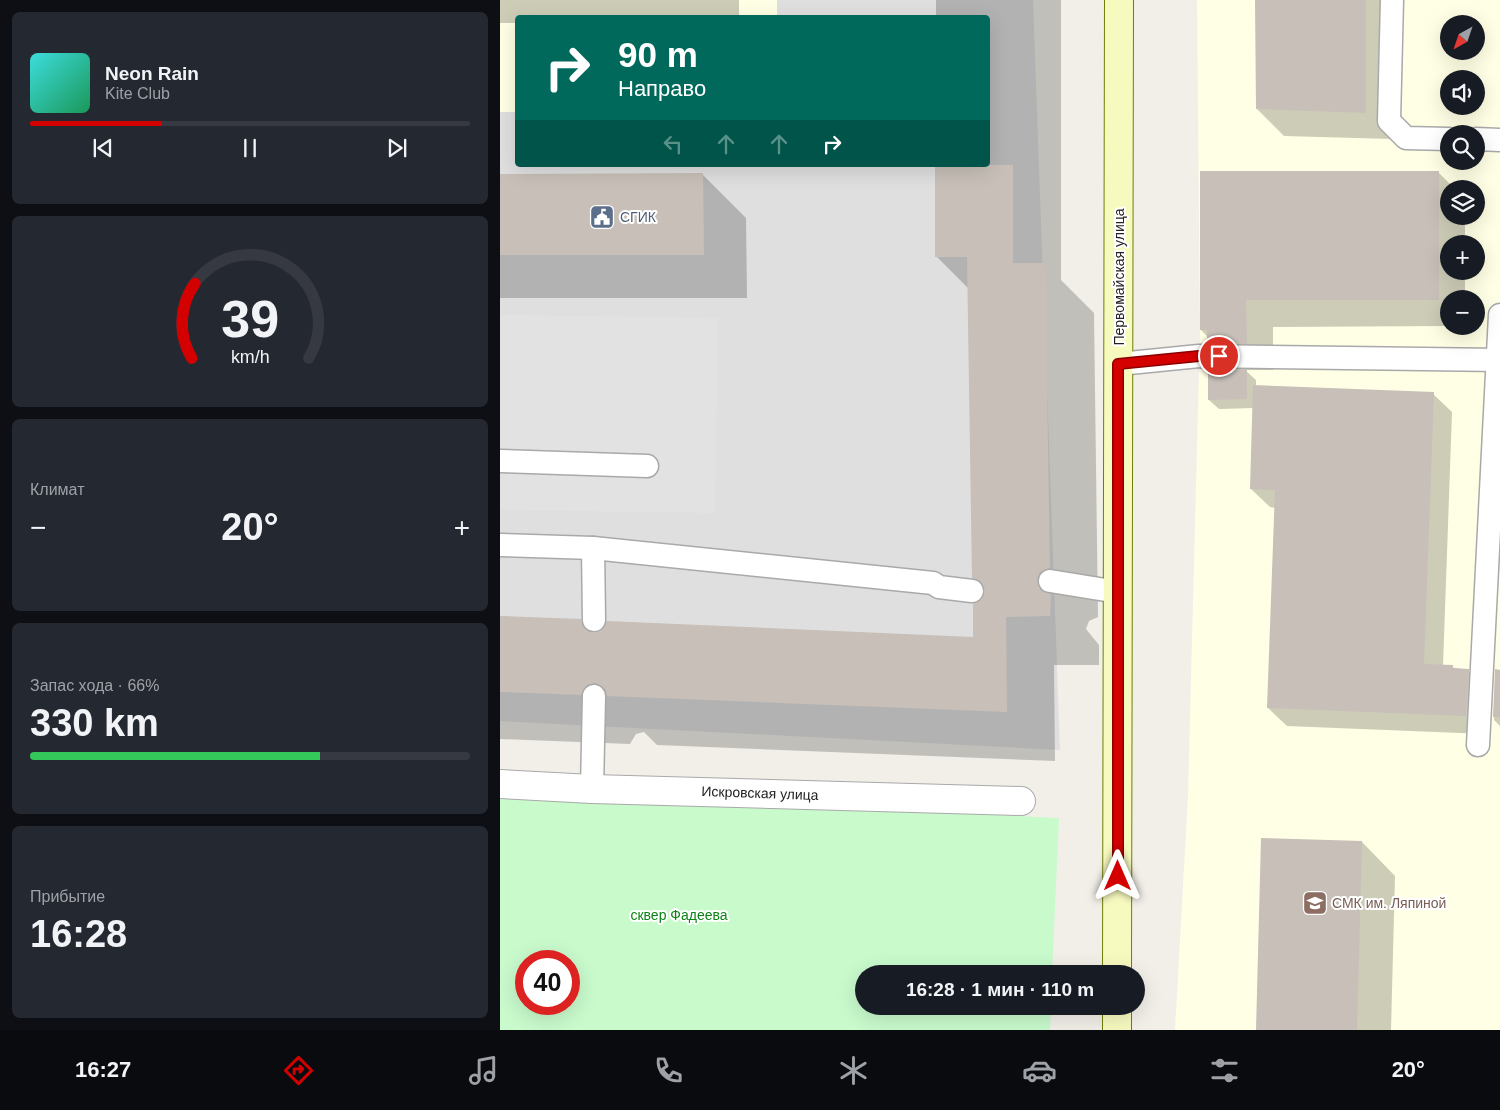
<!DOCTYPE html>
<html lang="ru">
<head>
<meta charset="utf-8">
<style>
  :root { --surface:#171b24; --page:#242831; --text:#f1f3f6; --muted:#9ea1a6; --line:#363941; --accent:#d40000 }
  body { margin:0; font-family:Arial,sans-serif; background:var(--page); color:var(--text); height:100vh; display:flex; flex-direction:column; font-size:19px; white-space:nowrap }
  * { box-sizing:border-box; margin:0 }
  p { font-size:16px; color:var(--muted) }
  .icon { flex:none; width:28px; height:28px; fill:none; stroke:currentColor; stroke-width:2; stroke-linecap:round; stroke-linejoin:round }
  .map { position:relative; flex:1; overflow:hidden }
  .drawer { display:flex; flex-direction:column; gap:12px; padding:12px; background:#0d0f14; width:500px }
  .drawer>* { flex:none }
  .banner { position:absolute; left:15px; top:15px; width:475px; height:152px; border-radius:5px; box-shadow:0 5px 20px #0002; background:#00695c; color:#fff; overflow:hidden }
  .needle { width:32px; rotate:220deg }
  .buttons { position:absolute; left:940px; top:15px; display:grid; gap:10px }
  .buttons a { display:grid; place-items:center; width:45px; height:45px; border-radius:50%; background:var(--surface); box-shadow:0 5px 20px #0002; font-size:25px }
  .speed { position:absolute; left:15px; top:950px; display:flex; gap:10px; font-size:25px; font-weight:700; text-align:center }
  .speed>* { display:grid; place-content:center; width:65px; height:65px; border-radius:50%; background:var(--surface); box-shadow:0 5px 20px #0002; line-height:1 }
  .speed .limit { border:8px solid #d22; background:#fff; color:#111 }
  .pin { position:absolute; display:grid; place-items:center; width:42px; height:42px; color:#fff; margin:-21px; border:2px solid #fff; border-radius:50%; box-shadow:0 1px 5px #0007 }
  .me { position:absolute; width:55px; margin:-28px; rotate:0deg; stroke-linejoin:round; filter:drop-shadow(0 0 4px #0008) }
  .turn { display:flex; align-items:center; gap:18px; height:105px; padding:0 20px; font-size:22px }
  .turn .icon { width:65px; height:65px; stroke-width:2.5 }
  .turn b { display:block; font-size:35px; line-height:42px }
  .lanes { display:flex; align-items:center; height:48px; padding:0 20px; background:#0003; justify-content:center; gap:25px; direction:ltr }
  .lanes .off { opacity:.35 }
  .big { font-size:38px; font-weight:800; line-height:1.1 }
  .drawer .widget { flex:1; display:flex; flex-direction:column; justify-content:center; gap:8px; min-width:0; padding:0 18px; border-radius:8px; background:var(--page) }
  .drawer .dial { align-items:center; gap:0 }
  .dial svg { height:130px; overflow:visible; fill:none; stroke:var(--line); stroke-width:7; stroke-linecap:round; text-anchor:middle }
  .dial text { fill:var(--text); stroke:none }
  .song { display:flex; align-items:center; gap:15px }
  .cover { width:60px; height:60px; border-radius:8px; background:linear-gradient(135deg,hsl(180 70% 55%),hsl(150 70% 35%)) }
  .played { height:5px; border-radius:2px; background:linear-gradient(90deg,var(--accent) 30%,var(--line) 30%) }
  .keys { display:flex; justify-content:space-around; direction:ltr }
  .heat { display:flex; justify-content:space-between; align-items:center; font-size:28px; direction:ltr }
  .charge { height:8px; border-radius:4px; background:linear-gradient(90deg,#34c759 66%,var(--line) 0) }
  .trip { position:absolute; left:355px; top:965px; width:290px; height:50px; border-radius:25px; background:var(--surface); box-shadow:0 5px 20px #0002; font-weight:800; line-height:50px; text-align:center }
  .tab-bar { display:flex; height:80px; justify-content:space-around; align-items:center; background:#090b0e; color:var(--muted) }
  .tab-bar .icon { width:35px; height:35px }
  .tab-bar .on { color:var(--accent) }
  .tab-bar b { font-size:22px; color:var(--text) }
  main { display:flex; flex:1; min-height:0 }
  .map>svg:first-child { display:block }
</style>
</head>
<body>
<main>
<section class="drawer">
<div class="widget">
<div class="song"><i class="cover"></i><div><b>Neon Rain</b><p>Kite Club</p></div></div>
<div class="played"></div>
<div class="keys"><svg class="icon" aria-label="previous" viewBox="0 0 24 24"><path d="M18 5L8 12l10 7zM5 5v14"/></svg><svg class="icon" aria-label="pause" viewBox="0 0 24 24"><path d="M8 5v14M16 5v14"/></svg><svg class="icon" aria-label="next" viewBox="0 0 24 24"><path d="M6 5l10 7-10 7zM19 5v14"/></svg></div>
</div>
<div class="widget dial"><svg viewBox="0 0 100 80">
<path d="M14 69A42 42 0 1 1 86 69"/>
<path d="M14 69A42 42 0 0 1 16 23" stroke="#d40000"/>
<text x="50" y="56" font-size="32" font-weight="700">39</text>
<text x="50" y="72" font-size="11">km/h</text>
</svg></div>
<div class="widget"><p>Климат</p>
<div class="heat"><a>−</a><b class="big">20°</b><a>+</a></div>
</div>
<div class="widget"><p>Запас хода · 66%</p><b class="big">330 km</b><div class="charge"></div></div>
<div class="widget"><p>Прибытие</p><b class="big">16:28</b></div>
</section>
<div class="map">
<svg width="1000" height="1030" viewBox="0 0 1000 1030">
  <rect width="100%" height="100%" fill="#f2efe9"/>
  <path fill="#e0dfdf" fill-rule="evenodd" d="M0,0H533L560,750L0,721ZM18,18H488V165H18Z"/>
  <g fill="#ffffe5" fill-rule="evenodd">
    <polygon points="0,0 277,0 277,17 18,18 17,112 0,112"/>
    <path d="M697,0H1000V1030H675L688,796L700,330ZM949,24H976V51H949ZM949,79H976V106H949ZM949,134H976V161H949ZM949,189H976V216H949ZM949,244H976V271H949ZM949,299H976V326H949Z"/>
  </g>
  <path fill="#c8facc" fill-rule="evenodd" d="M0,792L559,818L552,974H364V1006H551L550,1030H0ZM26,961H69V1004H26Z"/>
  <polygon fill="#e2e2e2" points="0,315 218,318 215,513 0,510"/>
  <g fill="#0003">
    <polygon points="0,0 239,0 239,18 18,18 18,23 0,23"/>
    <polygon points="436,0 561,0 561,280 594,313 598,617 589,621 586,629 599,645 599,665 554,665 555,761 157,745 144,732 136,734 130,744 0,739 0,617 80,621 94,634 475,638 486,592 473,577 469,289 437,257 436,165 488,165 488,18 436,18"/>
    <polygon points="756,0 892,0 892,139 784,136 757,109"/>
    <polygon points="701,172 938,172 955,189 949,189 949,216 965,216 965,244 949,244 949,271 965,271 965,299 949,299 949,326 773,327 773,370 745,370 756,380 756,387 933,394 952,412 943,666 968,670 987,689 985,734 787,726 768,708 775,508 770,507 751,489 754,408 719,409 709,400 737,371 708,342 708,337 701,330"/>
    <polygon points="0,175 203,175 246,218 247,298 0,298"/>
    <polygon points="996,671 1000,671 1000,726 994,720"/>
    <polygon points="862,842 895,876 891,1030 757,1030"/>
  </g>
  <g fill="#c7bfb8">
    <polygon points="755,0 866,0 866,113 756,109"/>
    <polygon points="435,165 513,165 513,263 545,263 550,568 540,572 537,579 541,591 551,594 550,616 506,617 507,712 107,696 105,689 95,683 87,685 81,695 0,692 0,616 81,619 83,627 94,633 101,631 107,621 473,637 473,604 482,599 485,592 480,581 472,578 467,257 435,257"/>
    <polygon points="700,171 939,171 939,300 746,300 747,344 707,343 707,330 700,330"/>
    <polygon points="203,173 204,255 0,255 0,174"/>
    <polygon points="708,369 747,370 747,399 708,400"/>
    <polygon points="753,385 934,392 924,664 953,665 953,668 969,669 966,716 767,708 775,490 750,489"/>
    <polygon points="995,669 1000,670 1000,717 993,717"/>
    <polygon points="761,838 862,841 857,1030 756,1030"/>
  </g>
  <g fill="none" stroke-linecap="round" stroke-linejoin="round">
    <defs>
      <g id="lane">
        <polyline points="892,0 889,121 906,138 949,139"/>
        <polyline points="976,139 1000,140"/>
        <polyline points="619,364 699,356 1000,360"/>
        <polyline points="0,461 147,466"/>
        <polyline points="0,545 93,548 433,583 439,587 472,591"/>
        <polyline points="93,548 94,620"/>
        <polyline points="550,581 618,592"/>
        <polyline points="978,745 1000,315"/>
        <polyline points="92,789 94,696"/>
      </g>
      <polyline id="street" points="0,784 92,789 521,801"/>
      <g id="secondary">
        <polyline points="617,974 619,0"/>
        <polyline points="617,1030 617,1006"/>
      </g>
    </defs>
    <use href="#lane" stroke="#a9a9a9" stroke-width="25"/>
    <use href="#street" stroke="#a9a9a9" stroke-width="30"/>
    <use href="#secondary" stroke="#707d05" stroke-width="30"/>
    <use href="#lane" stroke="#fff" stroke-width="22"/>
    <use href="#street" stroke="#fff" stroke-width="28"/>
    <use href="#secondary" stroke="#f7fabf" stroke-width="28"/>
  </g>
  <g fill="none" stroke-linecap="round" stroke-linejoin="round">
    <defs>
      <polyline id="route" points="618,876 618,364 699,356 719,356"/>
    </defs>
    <use href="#route" stroke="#8a0000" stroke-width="12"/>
    <use href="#route" stroke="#d40000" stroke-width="9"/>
  </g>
  <defs>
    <symbol id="civic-square" viewBox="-11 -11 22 22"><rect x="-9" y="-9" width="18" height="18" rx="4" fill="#5c6f8a" stroke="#fff"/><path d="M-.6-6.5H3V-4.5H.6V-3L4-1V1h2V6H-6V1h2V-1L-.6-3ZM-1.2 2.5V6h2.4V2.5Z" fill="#fff"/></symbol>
    <symbol id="university-square" viewBox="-11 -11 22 22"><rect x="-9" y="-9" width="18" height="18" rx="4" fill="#8d6e63" stroke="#fff"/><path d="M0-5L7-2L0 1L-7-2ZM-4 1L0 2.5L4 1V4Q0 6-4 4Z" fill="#fff"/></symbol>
  </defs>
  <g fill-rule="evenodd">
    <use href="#civic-square" x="88" y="203" width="28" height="28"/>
    <use href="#university-square" x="801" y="889" width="28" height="28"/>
  </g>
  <g text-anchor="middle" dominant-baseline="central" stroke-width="4" stroke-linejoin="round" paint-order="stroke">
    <g font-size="14" fill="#4e5e75" stroke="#fff" text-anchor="start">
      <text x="120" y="217">СГИК</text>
    </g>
    <g font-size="14" fill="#222" stroke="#fff">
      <text transform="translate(619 277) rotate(-90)">Первомайская улица</text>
      <text transform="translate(260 793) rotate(2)">Искровская улица</text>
    </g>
    <g font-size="14" fill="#785e54" stroke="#fff" text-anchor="start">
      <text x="832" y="903">СМК им. Ляпиной</text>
    </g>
    <g font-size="14" fill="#0c8416" stroke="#fff">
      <text x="179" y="915">сквер Фадеева</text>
    </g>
  </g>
</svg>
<div class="buttons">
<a><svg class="needle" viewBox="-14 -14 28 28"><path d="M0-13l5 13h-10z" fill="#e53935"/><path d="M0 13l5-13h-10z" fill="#9ea1a6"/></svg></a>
<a><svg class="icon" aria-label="sound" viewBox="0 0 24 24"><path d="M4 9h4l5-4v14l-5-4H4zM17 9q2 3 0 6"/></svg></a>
<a><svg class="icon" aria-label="search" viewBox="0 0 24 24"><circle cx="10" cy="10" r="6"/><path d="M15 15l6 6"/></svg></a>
<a><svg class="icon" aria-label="layers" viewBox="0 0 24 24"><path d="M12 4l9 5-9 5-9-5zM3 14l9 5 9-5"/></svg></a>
<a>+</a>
<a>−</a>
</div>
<div class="speed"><div class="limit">40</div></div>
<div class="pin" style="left:719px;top:356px;background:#d93025"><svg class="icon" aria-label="arrive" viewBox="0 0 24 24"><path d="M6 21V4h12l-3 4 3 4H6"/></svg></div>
<svg class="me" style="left:618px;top:876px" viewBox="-20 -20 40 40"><path d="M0-17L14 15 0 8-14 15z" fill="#d40000" stroke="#fff" stroke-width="4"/></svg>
<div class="trip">16:28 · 1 мин · 110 m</div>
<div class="banner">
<div class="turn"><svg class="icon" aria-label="right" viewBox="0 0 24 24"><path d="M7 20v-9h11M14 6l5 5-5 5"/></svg><div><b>90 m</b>Направо</div></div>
<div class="lanes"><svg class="icon off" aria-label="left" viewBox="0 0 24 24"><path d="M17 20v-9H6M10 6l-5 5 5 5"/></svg><svg class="icon off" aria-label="ahead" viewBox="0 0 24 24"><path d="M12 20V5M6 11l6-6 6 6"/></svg><svg class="icon off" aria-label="ahead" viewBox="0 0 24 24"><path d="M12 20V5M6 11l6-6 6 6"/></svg><svg class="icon" aria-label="right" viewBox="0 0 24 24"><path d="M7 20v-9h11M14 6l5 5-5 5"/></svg></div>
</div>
</div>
</main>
<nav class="tab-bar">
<b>16:27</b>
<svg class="icon on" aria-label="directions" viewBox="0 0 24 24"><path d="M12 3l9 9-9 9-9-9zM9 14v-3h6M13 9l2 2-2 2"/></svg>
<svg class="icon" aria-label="music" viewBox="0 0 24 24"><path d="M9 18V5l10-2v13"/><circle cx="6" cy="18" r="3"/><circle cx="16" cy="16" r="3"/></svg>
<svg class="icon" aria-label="phone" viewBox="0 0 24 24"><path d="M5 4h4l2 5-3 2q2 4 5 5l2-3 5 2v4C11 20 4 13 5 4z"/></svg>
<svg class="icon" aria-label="climate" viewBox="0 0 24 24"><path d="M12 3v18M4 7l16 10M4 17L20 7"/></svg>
<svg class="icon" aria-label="car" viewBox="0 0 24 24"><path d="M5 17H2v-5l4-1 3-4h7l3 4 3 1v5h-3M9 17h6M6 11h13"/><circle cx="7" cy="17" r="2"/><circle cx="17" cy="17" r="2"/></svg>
<svg class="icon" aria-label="filters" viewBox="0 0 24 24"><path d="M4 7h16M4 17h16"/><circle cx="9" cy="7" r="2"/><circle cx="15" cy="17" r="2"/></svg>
<b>20°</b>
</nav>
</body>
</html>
